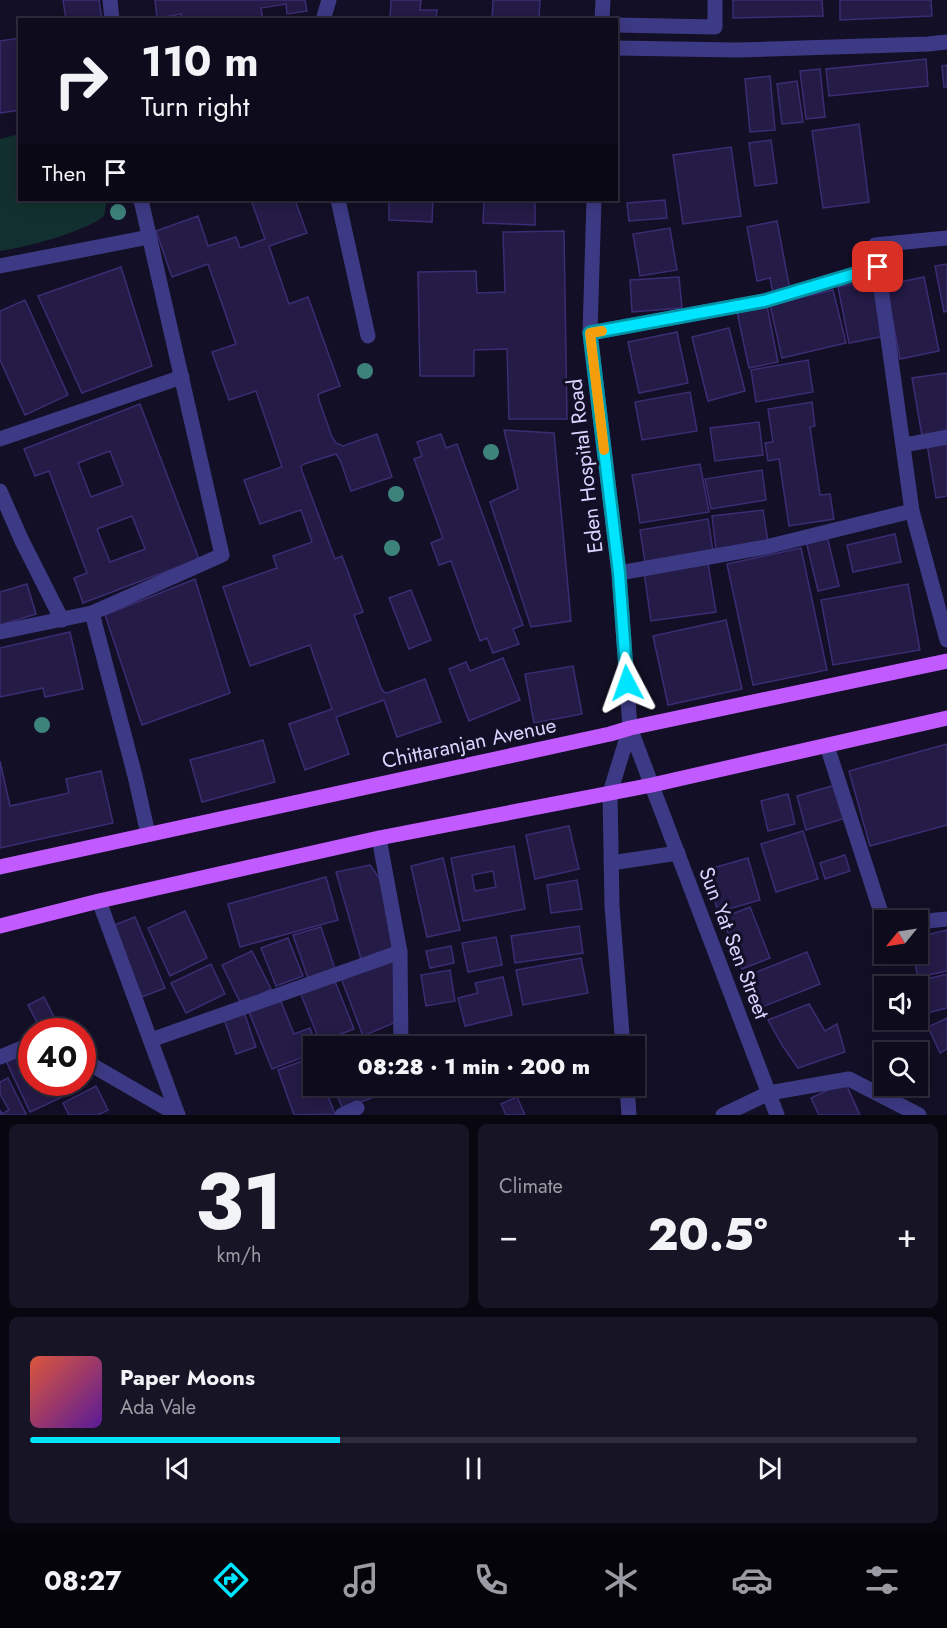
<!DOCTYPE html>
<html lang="en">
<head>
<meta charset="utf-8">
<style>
  :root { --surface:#0e0b1c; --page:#171425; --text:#f1f3f6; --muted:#9b9ba3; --line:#2e2b3b; --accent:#00e5ff }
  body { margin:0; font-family:Jost,sans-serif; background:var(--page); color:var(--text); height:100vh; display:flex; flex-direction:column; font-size:22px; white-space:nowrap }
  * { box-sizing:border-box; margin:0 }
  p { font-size:20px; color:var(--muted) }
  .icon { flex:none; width:33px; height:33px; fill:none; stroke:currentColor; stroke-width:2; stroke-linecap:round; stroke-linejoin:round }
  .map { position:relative; height:1115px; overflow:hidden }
  .details { display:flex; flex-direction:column; gap:9px; padding:9px; background:#08060f; flex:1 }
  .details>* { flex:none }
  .guide { position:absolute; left:18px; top:18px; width:600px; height:183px; border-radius:0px; box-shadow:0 3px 15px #0003,0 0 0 2px var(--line); background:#0e0b1c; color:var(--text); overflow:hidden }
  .needle { width:39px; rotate:240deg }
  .buttons { position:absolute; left:874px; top:910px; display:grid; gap:12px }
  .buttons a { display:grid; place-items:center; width:54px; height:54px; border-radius:0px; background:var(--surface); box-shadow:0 3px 15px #0003,0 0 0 2px var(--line); font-size:30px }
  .speed { position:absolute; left:18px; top:1018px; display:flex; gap:12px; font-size:30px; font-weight:700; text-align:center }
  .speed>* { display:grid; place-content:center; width:78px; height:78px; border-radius:50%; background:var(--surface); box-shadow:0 3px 15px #0003,0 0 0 2px var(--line); line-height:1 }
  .speed .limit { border:9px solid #d22; background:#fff; color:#111 }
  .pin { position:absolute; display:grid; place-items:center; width:51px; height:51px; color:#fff; margin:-26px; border-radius:12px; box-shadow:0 3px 9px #0006 }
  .me { position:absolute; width:66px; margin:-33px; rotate:356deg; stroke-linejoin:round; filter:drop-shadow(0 0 4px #0008) }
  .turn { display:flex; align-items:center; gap:21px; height:126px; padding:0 24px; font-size:27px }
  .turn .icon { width:78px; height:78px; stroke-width:2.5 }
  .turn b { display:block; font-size:42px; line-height:51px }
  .then { display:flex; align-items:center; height:57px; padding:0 24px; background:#0003; gap:12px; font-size:22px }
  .big { font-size:45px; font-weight:800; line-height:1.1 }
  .details .card { flex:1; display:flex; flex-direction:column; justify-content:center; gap:9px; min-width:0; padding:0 21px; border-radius:9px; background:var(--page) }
  .details .dial { align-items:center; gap:0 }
  .dial b { font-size:78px; line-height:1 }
  .song { display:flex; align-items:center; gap:18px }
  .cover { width:72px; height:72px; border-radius:9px; background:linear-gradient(135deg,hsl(10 70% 55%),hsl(270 70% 35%)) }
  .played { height:6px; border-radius:3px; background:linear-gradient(90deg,var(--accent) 35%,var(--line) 35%) }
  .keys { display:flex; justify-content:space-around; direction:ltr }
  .heat { display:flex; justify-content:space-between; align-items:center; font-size:33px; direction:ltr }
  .details .tiles { flex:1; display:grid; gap:9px; grid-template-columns:1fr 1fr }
  .card:last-child { grid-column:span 2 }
  .trip { position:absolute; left:303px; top:1036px; width:342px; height:60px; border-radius:0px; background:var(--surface); box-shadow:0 3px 15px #0003,0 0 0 2px var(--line); font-weight:800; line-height:60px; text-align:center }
  .tabs { display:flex; height:96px; justify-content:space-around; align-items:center; background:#06040b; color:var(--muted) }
  .tabs .icon { width:42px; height:42px }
  .tabs .on { color:var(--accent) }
  .tabs b { font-size:27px; color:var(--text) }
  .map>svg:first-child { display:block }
</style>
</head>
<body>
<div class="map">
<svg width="947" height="1115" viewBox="0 0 947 1115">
  <rect width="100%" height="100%" fill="#130f26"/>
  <path fill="#12302f" d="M19,134L20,200H107L104,216C82,233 27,247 0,251V139Z"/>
  <g fill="#241b47" stroke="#3b2d73" stroke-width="1.5" fill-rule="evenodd">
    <polygon points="63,0 99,0 102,20 66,20"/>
    <polygon points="155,0 305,0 307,11 287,14 286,4 261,8 263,20 182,20 181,14 157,18"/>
    <polygon points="391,0 421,0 420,10 437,10 436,20 390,20"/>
    <polygon points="493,0 540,0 539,20 492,20"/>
    <polygon points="733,0 822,0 823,16 733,18"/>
    <polygon points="840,0 931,0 932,16 840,20"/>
    <polygon points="20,38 20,110 0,113 0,41"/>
    <polygon points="926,59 928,86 829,96 826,69"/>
    <polygon points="947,65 947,87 944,87 942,66"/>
    <polygon points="820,69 825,117 806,119 800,71"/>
    <polygon points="770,76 775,130 750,132 745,79"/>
    <polygon points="797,81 803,122 782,124 777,84"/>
    <polygon points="859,124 869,202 823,208 812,131"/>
    <polygon points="771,140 777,183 755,186 749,143"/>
    <polygon points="731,147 741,216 683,224 673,155"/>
    <polygon points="251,200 295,200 307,233 269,246 289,304 308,297 340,386 321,393 318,395 319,400 332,437 336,443 343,446 377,434 392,477 351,491 340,460 336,454 304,464 301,466 302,471 335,559 342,556 363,612 354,615 381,688 384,692 387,693 425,679 441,722 397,737 384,700 336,717 349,754 305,770 289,724 332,709 310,645 250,666 223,587 277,568 273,556 312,542 301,510 260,524 244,480 282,467 256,391 229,400 212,352 236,344 208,264 172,277 156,231 198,216 208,246 236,237 240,248 265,239"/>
    <polygon points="389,200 433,200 432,222 389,220"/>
    <polygon points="484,200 535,200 535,225 483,223"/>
    <polygon points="665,200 667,218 629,221 627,203"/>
    <polygon points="777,221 790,290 773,293 770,278 757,281 747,227"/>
    <polygon points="670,228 677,270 640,276 633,234"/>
    <polygon points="564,231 567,419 509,419 507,349 474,350 474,376 420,376 418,272 476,271 477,293 505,292 503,232"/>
    <polygon points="947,264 947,311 944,312 935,266"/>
    <polygon points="121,267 152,366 82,393 38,296"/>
    <polygon points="679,277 682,308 632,312 630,280"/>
    <polygon points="924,277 939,351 900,359 886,285"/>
    <polygon points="874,280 886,336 849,343 838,287"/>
    <polygon points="833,290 846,343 782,358 770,305"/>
    <polygon points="25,300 68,395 25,415 0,360 0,311"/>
    <polygon points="767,306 778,362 749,368 737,312"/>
    <polygon points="729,328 745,391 708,401 692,337"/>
    <polygon points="677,332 688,383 639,393 628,342"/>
    <polygon points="808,360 813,392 756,402 751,370"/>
    <polygon points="947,373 947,432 922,436 912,378"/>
    <polygon points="690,392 697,431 642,440 635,402"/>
    <polygon points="812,402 815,426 810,427 820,495 830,494 834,519 789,526 779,459 768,461 765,443 773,442 768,409"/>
    <path d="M140,404L199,559L83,603L74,578L87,573L49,471L35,476L24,449ZM110,451L123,485L91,497L78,463ZM132,516L145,549L110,562L97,529Z"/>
    <polygon points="759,422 763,455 715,461 710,428"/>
    <polygon points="504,430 554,433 571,621 531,627 490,502 518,489"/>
    <polygon points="441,434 446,448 457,444 523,625 513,629 519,644 493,653 487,638 480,641 451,561 439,565 431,543 443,538 414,459 422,456 417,442"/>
    <polygon points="947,441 947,496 936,498 927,444"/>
    <polygon points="700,464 709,512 640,523 632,475"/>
    <polygon points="762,470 766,500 711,509 705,479"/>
    <polygon points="763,510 768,542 716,549 712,516"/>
    <polygon points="708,519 713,551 645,562 640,530"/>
    <polygon points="895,534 901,562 853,572 847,545"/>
    <polygon points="827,536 839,586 818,591 806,541"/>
    <polygon points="801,548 827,670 753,685 727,564"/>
    <polygon points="708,563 716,612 651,621 644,572"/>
    <polygon points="195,579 230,693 142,725 105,615"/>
    <polygon points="27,584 36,614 0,625 0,592"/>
    <polygon points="908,584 920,650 833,665 821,600"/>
    <polygon points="411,590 431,640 409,649 389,598"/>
    <polygon points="726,620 742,689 668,705 653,636"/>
    <polygon points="70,632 83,689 45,697 43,688 0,697 0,648"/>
    <polygon points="503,658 520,700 469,721 449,669 466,662 470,671"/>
    <polygon points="573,666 582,714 534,723 525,674"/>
    <polygon points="263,740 275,782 202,802 190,760"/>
    <polygon points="947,744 947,825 870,846 849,771"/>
    <polygon points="0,761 10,806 69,793 66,779 101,771 113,823 0,848"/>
    <polygon points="839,784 849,817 806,830 797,796"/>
    <polygon points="788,794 795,824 768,831 761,801"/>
    <polygon points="569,826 579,869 535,879 526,835"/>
    <polygon points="803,831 818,879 776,892 761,844"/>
    <path d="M514,846L525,909L463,921L451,858ZM493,871L496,887L475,891L472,875Z"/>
    <polygon points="845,855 850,871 825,879 820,863"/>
    <polygon points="443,858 460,930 427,937 411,866"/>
    <polygon points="748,858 760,900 718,912 706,870"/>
    <polygon points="370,865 380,879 395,949 361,959 336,872"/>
    <polygon points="326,877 338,920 240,947 228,904"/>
    <polygon points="577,880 582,909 551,913 547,885"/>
    <polygon points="750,907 770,958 742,969 722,918"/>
    <polygon points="185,911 207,958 170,976 148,928"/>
    <polygon points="135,917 165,988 142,997 112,926"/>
    <polygon points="579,926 583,953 515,963 511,936"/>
    <polygon points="321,927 335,969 308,978 293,935"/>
    <polygon points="947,930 947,971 918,977 913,954 918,954 918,937"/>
    <polygon points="496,937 502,965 468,972 462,943"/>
    <polygon points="288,938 303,976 276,986 261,948"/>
    <polygon points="451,946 454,963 430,968 426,951"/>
    <polygon points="252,951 271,989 241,1004 222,965"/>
    <polygon points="807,952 820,984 757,1009 744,977"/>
    <polygon points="395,958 396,1022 363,1036 341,978"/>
    <polygon points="581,958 588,993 523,1005 516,970"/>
    <polygon points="211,964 225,994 186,1013 171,983"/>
    <polygon points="450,970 455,1001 426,1006 421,975"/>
    <polygon points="947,974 947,1008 927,1013 919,981"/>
    <polygon points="503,977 512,1015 465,1026 458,998 478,993 475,983"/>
    <polygon points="334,979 354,1029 320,1042 300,992"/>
    <polygon points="44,997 58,1025 42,1032 28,1005"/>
    <polygon points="280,999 294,1034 310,1028 317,1047 314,1047 314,1053 272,1069 249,1012"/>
    <polygon points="809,1004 825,1031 837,1024 845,1052 798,1068 782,1045 768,1020"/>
    <polygon points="244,1012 256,1047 236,1054 224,1019"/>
    <polygon points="947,1018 947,1049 940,1053 928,1027"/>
    <polygon points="32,1049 32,1083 69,1083 73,1092 30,1112 6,1061"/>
    <polygon points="313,1057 314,1086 324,1086 335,1114 294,1115 278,1070"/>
    <polygon points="8,1078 26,1114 24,1115 0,1115 0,1110 2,1114 9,1110 0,1094 0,1082"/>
    <polygon points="845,1082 860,1115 819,1115 811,1098"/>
    <polygon points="96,1086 108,1110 98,1115 69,1115 63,1103"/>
    <polygon points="333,1086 366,1086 371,1098 343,1109"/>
    <polygon points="517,1097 525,1115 506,1115 501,1104"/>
  </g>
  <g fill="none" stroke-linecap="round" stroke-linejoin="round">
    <g stroke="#3d3a85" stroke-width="15">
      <polyline points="110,0 112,20"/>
      <polyline points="323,20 329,0"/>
      <polyline points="602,20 603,0"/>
      <polyline points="616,25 715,27 715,0"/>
      <polyline points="616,48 737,50 928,44 947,42"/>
      <polyline points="338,200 368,336"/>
      <polyline points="594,200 590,333 619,573 630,728 777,1115"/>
      <polyline points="947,238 875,245 912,511 947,640"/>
      <polyline points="0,266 149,237"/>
      <polyline points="590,333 764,301 878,267"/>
      <polyline points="0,439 182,377"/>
      <polyline points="904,445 947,437"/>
      <polyline points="0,491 22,541 62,620"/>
      <polyline points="619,573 766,547 912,511"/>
      <polyline points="92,613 135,776 148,834"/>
      <polyline points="0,632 92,613 222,555 141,200"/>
      <polyline points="827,746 885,925"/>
      <polyline points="379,838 400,952 401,1047"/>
      <polyline points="611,863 678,853"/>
      <polyline points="99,901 178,1115"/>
      <polyline points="918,922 947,919"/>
      <polyline points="61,1032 67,1029 69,1032"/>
      <polyline points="151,1040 400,952"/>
      <polyline points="623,1047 612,906 610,793 630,728"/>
      <polyline points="82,1053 90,1064 178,1115"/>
      <polyline points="0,1057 32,1044"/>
      <polyline points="420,1086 426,1090 464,1086"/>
      <polyline points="627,1086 629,1115"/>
      <polyline points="342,1115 357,1108"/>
      <polyline points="723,1115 769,1093 849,1079 919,1115"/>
    </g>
    <g stroke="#c25bff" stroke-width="15">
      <polyline points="0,867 610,734 630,728 947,661"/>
      <polyline points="0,926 99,901 379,838 652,785 947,718"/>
    </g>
  </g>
  <g fill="#3d827b">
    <circle cx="118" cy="212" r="8"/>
    <circle cx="365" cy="371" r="8"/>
    <circle cx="491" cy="452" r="8"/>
    <circle cx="396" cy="494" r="8"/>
    <circle cx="392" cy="548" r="8"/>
    <circle cx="42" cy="725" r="8"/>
  </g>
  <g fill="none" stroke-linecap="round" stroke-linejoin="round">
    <defs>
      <polyline id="route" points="627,683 619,573 590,333 764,301 878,267"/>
    </defs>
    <use href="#route" stroke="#0095a6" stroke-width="15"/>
    <use href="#route" stroke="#00e5ff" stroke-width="10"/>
    <polyline stroke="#f59e0b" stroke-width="10" points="602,331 590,333 604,450"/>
  </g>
  <g text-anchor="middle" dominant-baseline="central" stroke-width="6" stroke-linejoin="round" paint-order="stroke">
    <g font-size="21" fill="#d9d4ff" stroke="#130f26">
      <text transform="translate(585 466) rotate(-97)">Eden Hospital Road</text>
      <text transform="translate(469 743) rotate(-12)">Chittaranjan Avenue</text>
      <text transform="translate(734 943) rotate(69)">Sun Yat Sen Street</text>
    </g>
  </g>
</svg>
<div class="buttons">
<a><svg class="needle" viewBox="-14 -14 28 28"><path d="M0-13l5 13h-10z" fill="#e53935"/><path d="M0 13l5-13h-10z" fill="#9b9ba3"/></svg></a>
<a><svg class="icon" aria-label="sound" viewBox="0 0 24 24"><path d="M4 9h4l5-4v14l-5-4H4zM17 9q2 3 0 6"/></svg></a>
<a><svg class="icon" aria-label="search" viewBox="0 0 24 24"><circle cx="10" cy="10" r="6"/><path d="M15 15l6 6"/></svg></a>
</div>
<div class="speed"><div class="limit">40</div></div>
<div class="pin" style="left:878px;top:267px;background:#d93025"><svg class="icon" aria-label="arrive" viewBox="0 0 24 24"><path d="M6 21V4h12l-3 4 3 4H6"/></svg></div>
<svg class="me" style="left:627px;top:683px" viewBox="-20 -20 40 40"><path d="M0-17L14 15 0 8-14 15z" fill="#00e5ff" stroke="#fff" stroke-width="4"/></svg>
<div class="trip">08:28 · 1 min · 200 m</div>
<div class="guide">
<div class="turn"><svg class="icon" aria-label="right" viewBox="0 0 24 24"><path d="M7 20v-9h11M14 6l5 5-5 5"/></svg><div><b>110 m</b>Turn right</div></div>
<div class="then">Then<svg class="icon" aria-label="arrive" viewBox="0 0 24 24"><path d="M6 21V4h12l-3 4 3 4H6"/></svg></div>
</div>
</div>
<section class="details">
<div class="tiles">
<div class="card dial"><b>31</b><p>km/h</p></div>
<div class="card"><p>Climate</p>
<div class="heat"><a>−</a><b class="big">20.5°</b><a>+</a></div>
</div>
<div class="card">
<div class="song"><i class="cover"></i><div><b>Paper Moons</b><p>Ada Vale</p></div></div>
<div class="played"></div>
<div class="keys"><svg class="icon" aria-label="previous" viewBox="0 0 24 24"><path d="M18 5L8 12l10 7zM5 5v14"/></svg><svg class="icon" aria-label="pause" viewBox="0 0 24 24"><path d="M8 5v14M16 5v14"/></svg><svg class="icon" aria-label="next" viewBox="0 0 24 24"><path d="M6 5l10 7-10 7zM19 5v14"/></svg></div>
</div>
</div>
</section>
<nav class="tabs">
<b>08:27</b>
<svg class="icon on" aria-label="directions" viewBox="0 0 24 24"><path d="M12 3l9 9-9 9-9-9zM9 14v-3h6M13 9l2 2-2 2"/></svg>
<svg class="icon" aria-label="music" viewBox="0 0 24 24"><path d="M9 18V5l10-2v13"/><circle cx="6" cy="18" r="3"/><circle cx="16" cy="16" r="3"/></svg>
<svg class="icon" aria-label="phone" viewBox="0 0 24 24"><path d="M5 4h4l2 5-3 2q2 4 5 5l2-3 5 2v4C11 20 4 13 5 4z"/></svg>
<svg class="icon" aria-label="climate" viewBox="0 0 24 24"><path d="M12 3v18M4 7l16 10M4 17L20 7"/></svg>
<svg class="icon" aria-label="car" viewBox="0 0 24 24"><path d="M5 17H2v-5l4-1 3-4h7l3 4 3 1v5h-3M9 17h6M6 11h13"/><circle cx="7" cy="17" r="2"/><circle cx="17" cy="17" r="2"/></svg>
<svg class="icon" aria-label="filters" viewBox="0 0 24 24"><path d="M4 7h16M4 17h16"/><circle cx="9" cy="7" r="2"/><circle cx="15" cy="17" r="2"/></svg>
</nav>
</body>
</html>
